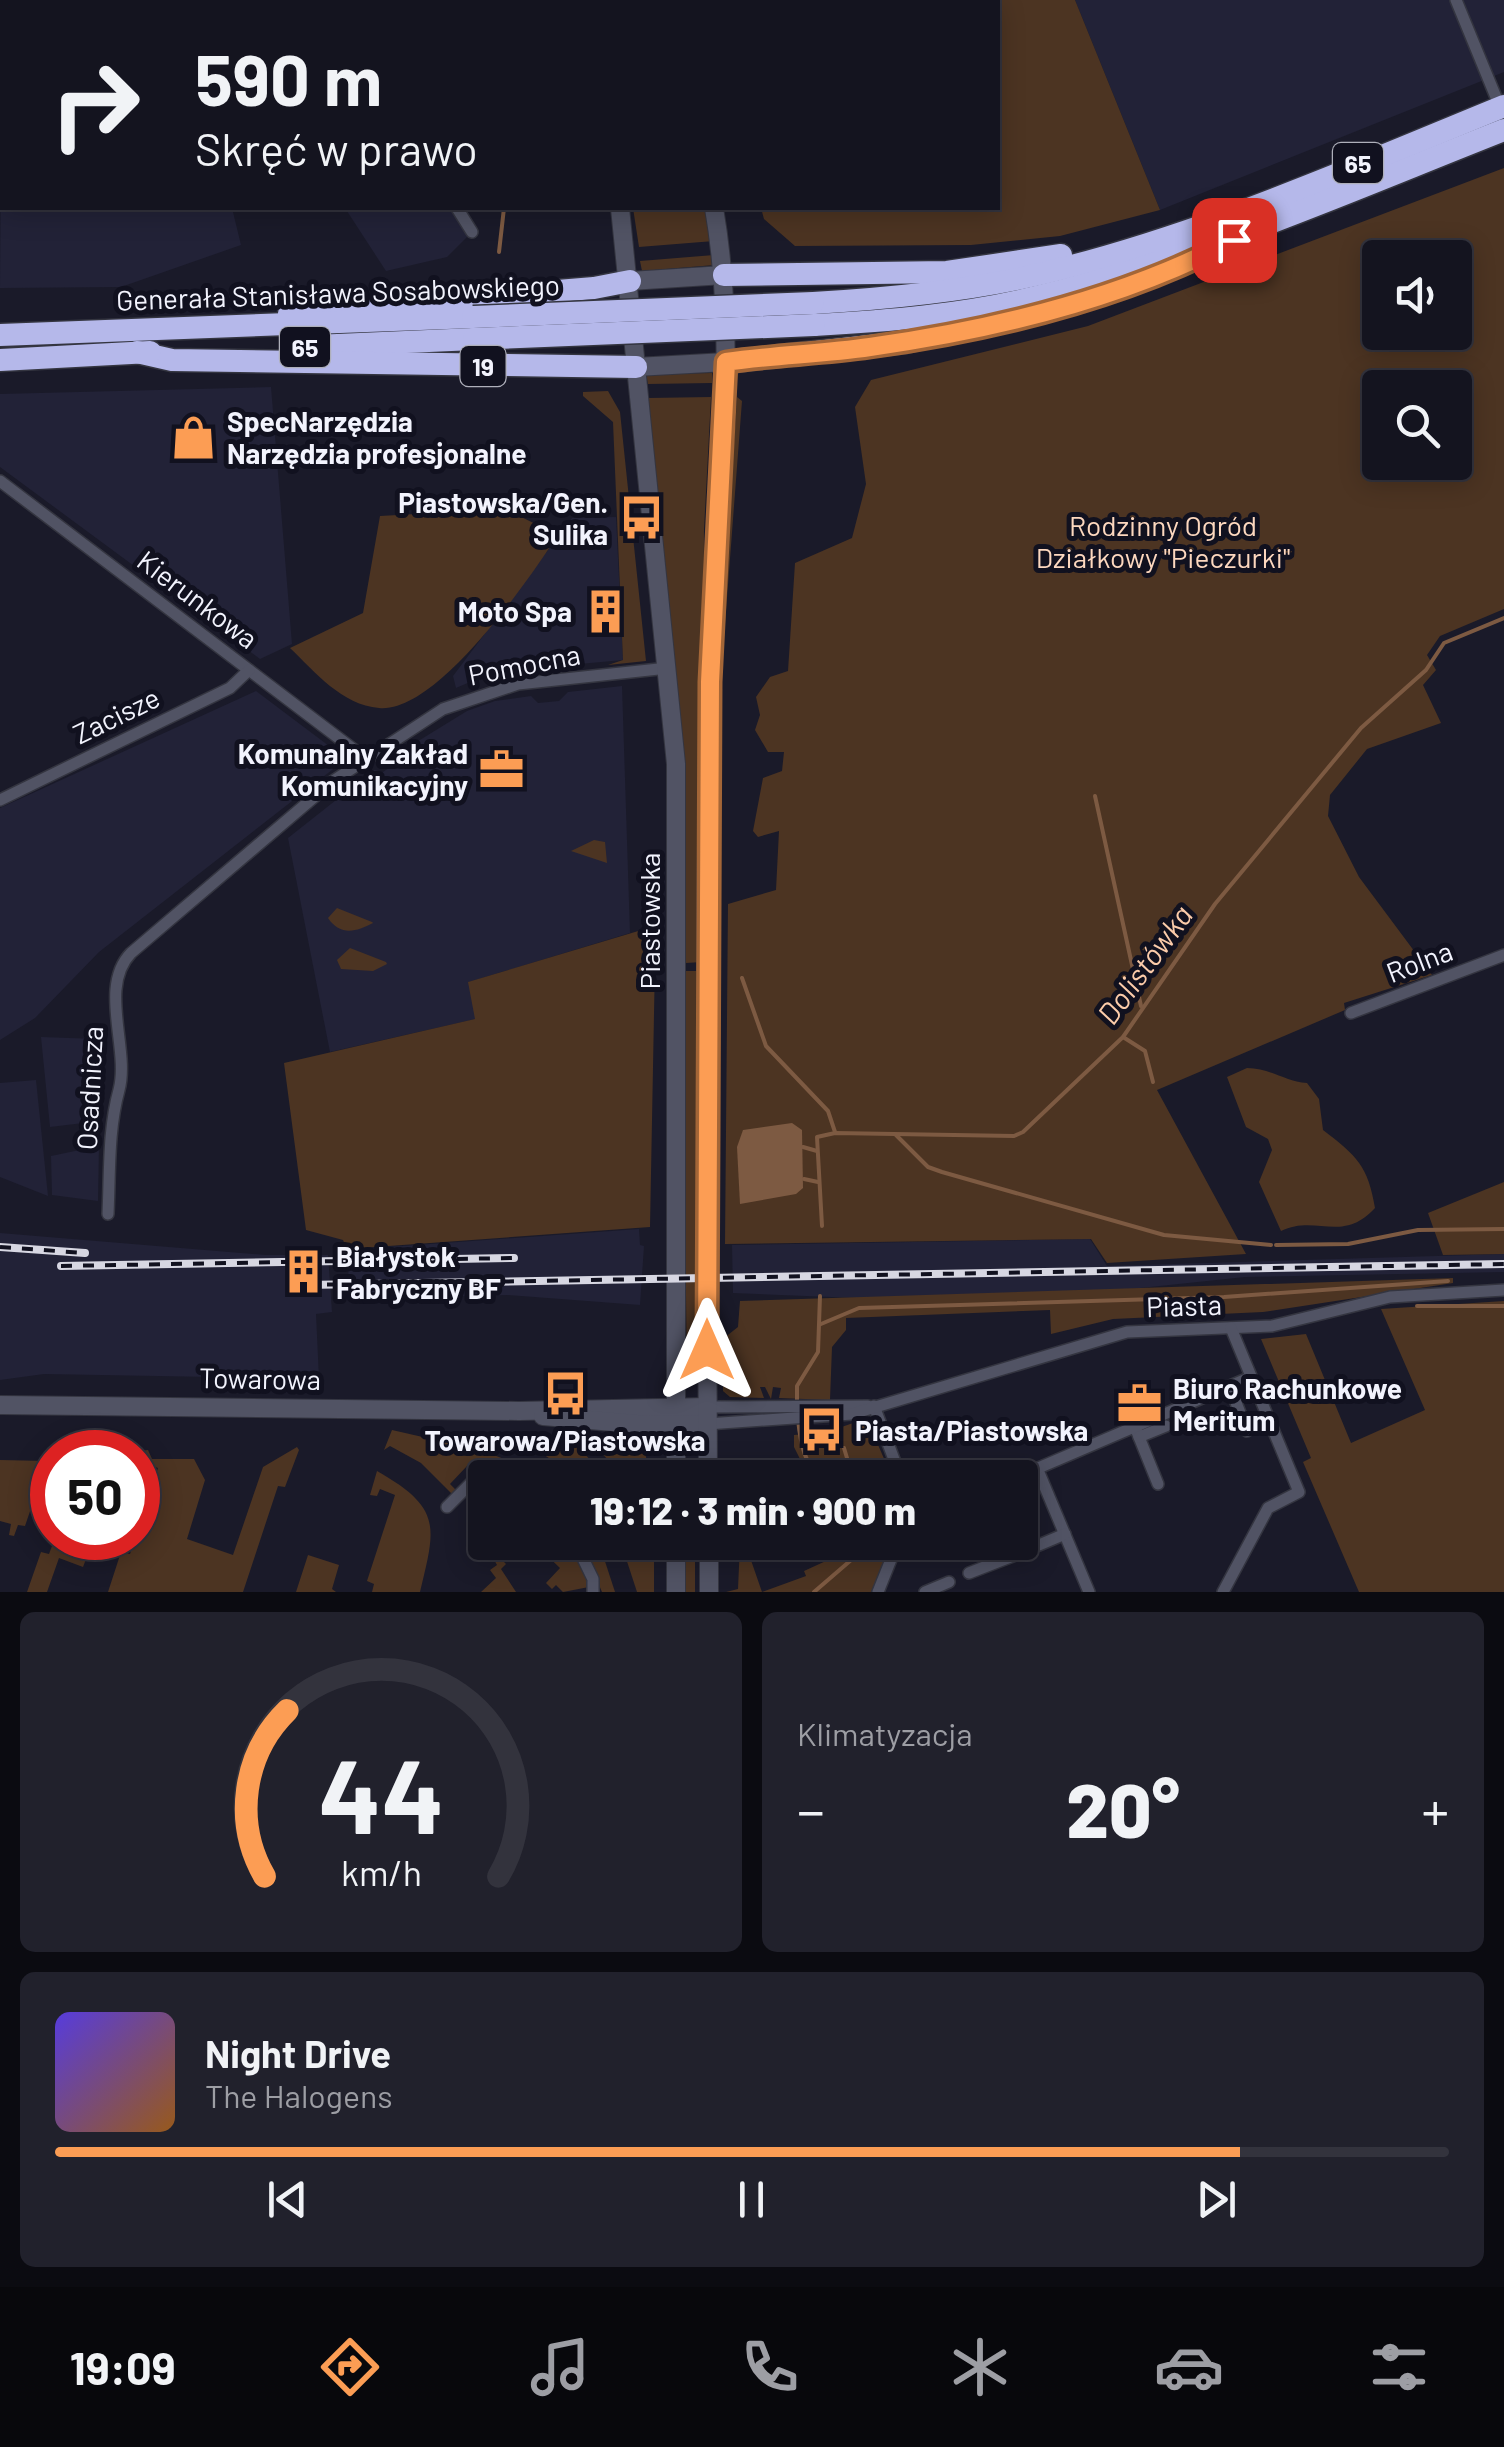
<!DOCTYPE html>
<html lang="pl">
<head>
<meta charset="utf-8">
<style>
  :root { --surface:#14141f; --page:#21212c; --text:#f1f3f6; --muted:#9d9ea4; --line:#33333d; --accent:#fc9d54 }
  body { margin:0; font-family:Barlow,sans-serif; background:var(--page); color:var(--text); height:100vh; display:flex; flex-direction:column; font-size:38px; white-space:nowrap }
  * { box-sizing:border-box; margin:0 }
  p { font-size:32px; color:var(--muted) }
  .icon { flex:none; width:55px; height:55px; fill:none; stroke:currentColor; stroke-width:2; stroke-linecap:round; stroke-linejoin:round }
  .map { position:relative; height:1592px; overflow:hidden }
  .sheet { display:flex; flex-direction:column; gap:20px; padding:20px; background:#0b0b11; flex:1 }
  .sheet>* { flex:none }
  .banner { position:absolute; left:0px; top:0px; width:1000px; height:210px; box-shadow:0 5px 25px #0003,0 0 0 2px var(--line); background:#14141f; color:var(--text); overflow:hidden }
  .fabs { position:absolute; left:1362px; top:240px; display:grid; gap:20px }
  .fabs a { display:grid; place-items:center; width:110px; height:110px; border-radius:10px; background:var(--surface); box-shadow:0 5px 25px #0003,0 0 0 2px var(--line); font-size:50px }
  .speed { position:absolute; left:30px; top:1430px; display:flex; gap:20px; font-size:50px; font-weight:700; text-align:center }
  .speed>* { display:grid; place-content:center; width:130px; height:130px; border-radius:50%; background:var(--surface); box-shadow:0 5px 25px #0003,0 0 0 2px var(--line); line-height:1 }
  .speed .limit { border:15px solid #d22; background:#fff; color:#111 }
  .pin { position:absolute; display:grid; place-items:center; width:85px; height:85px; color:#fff; margin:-42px; border-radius:20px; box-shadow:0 5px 15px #0006 }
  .me { position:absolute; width:110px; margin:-55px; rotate:0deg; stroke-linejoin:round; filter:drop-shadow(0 0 8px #0008) }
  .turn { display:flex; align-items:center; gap:35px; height:210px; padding:0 30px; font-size:45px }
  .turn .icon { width:130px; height:130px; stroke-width:2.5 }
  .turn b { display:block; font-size:70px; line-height:85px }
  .big { font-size:75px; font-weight:800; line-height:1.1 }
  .sheet .card { flex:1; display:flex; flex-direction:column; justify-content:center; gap:15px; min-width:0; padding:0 35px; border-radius:15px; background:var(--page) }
  .sheet .dial { align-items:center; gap:0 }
  .dial svg { height:260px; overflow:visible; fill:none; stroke:var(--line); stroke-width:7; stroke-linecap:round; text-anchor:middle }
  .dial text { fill:var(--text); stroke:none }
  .song { display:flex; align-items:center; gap:30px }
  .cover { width:120px; height:120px; border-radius:15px; background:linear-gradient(135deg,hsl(250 70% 55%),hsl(30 70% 35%)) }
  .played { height:10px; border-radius:5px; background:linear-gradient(90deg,var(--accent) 85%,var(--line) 85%) }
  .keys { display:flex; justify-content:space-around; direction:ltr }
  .heat { display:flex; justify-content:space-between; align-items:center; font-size:55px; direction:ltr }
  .sheet .tiles { flex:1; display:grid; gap:20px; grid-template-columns:1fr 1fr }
  .card:last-child { grid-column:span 2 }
  .trip { position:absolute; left:468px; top:1460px; width:570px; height:100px; border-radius:10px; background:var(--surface); box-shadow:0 5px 25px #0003,0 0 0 2px var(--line); font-weight:800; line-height:100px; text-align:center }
  .dock { display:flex; height:160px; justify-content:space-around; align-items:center; background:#08080c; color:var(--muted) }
  .dock .icon { width:70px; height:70px }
  .dock .selected { color:var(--accent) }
  .dock b { font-size:45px; color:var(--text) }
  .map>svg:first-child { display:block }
</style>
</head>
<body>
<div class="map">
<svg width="1504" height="1592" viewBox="0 0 1504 1592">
  <rect width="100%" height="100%" fill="#1a1a29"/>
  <g fill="#222237">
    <polygon points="10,0 315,0 6,2"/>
    <polygon points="1075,0 1504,0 1504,72 1160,210"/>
    <polygon points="2,4 2,208 232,208 241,245 121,287 0,288"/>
    <polygon points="345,208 457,208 472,232 447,257 386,271"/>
    <polygon points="271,387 292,644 260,659 0,467 0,394"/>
    <polygon points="616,517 623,660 493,672 456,688 453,676 572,518"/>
    <polygon points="622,686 630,933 469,982 476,1019 330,1052 288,838 374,770 383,772 399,761 402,751 467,711 495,701 531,696 538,703 559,701 568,692"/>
    <polygon points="256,691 337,752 337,766 99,952 35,1018 0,1040 0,808"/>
    <polygon points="41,1037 98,1039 100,1121 50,1127"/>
    <polygon points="36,1080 48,1196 0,1177 0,1083"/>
    <polygon points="99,1146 98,1201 52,1195 51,1156"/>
    <polygon points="639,1229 640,1245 644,1246 640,1305 508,1295 350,1299 347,1250"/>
    <polygon points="0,1233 266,1255 328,1255 332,1312 316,1314 319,1379 44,1374 0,1380"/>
    <polygon points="1090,1239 1107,1266 1504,1254 1504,1272 1245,1277 1093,1293 881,1299 733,1293 732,1245"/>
  </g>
  <g fill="#4c3422" fill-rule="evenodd">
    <polygon points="660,0 1075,0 1160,210 1060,236 971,245 795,246 764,219 761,208 998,208 998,2"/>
    <path d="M1504,168V609L1440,636L1427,655L1436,670L1423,685L1441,723L1367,749L1330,795L1328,816L1359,877L1432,975L1344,1003L1345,1010L1157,1090L1246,1254L1107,1263L1091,1239L725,1244L728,904L776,890L779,831L758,837L753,831L763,778L782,771L784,752H768L755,730L760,715L756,697L770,677L788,671L795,563L852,538L866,484L855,407L871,380L1088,326ZM1380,258H1455V332H1380ZM1380,388H1455V462H1380Z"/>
    <polygon points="633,208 707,208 714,241 639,247"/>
    <polygon points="714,255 715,265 642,271 640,261"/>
    <polygon points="712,373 712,383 648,384 646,374"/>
    <polygon points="608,391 620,412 646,661 608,665 623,660 613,422 583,396 583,392"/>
    <polygon points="711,397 704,530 702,962 686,963 686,971 702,971 699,1380 687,1379 679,710 648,398"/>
    <path d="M737,397L742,401L721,677L717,673C720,581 732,489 737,397Z"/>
    <path d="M505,509L558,535C529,579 437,714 379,708C342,705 315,672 290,648L363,613L380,516Z"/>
    <polygon points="721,685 719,1261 717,1263 716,688"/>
    <polygon points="594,840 605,842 607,863 571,851"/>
    <path d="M337,908L372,922L373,923C356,932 340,936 328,918Z"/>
    <polygon points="655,926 651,960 655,961 650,1227 347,1249 343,1240 306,1230 284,1063 475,1019 468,982"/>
    <polygon points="350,948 386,962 387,964 373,971 341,969 337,960"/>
    <path d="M1247,1068C1270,1068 1284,1081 1307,1083L1319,1099L1323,1130C1357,1156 1368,1166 1375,1208C1342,1244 1316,1214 1281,1231L1259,1182L1272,1150L1268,1139L1246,1127L1227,1077Z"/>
    <polygon points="1504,1182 1504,1254 1443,1255 1428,1213"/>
    <polygon points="1453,1278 1453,1283 1263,1312 1113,1319 1051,1334 1050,1310 846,1318 846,1330 832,1347 830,1400 779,1398 781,1388 773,1387 771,1399 765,1387 760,1387 764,1398 730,1397 723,1391 724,1338 738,1327 740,1301"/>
    <polygon points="1504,1301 1504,1592 1359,1592 1303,1462 1311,1458 1261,1339 1306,1334 1351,1443 1425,1410 1381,1309"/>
    <polygon points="859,1421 872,1431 892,1477 809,1477 794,1447 794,1435 827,1432"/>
    <polygon points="392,1430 484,1451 549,1477 522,1477 491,1465 474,1472 467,1466 450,1484 456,1490 452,1494 421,1463 390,1446 384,1450"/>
    <polygon points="502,1438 643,1445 651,1477 624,1477 597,1448 582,1451 606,1477 577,1477 534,1448"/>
    <polygon points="297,1447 299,1450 285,1487 278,1486 243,1592 108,1592 121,1552 130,1554 158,1468 142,1462 138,1469 139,1451 148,1450 152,1459 194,1459 205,1480 187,1539 233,1555 263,1467"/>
    <polygon points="0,1460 47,1461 25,1526 18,1525 14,1536 9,1535 11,1524 0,1521"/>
    <path d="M377,1471C442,1508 436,1526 420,1592H372L374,1584L367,1581L395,1495L380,1489L377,1496L370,1495Z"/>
    <polygon points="55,1538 94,1538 83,1567 59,1558 47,1592 27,1592 41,1552 49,1554"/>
    <polygon points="485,1543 506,1564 501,1569 516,1592 481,1592 496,1578 490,1570 497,1565"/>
    <polygon points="534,1543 572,1545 590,1580 589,1587 563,1592 556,1585 552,1589 546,1583 560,1568"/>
    <polygon points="581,1543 599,1543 615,1592 602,1592"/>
    <polygon points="621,1543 654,1543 654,1592 637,1592"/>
    <rect x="683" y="1543" width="12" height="49"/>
    <polygon points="740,1543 745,1543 762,1592 726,1592 738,1589"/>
    <polygon points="842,1543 892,1543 871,1592 762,1592 806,1576 804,1571 828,1560"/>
    <polygon points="308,1555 339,1565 332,1589 336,1592 296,1592"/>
  </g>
  <polygon fill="#7d5a42" points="792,1123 802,1130 803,1188 796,1194 740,1204 737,1147 743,1130"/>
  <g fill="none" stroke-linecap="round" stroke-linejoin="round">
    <g stroke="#7d5a42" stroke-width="4">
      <polyline points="499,252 504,208"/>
      <polyline points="1095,796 1141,1006"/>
      <polyline points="742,978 766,1046 828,1111 835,1132"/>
      <polyline points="1123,1037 1145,1051 1153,1082"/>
      <polyline points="896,1135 928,1167 942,1172 1164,1235 1271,1245"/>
      <polyline points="803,1147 817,1151"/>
      <polyline points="804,1179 818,1182"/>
      <polyline points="822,1226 817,1137 835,1133 1014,1136 1023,1132 1123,1037 1215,904 1361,728 1426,670 1444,643 1504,618"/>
      <polyline points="1276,1245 1348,1244 1418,1230 1504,1229"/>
      <polyline points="1417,1306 1504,1306"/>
      <polyline points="821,1324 859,1308 1224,1297 1448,1281"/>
      <polyline points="797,1405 797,1386 818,1352 820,1296"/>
      <path d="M798,1419C800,1439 804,1470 825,1478"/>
      <polyline points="844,1448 853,1478"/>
      <polyline points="814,1592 872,1542"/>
    </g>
    <defs>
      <g id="street">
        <polyline points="1456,0 1500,107"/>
        <polyline points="322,2 328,0"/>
        <polyline points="457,208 472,232"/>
        <polyline points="0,481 365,758"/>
        <polyline points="0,800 230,688 249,670"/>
        <polyline points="1351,1013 1504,955"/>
        <path d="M108,1214C110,1172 108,1130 119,1090C130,1049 98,987 131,953L333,781L443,709L518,684L668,668"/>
        <polyline points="1230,1387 1247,1431"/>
        <polyline points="874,1406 901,1478"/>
        <polyline points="707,1407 868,1406"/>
        <polyline points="707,1424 852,1414 1127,1332 1272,1326 1390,1297 1504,1290"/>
        <polyline points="1135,1427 1158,1484"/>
        <polyline points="1139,1437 1166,1426"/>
        <polyline points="1037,1468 1089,1592"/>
        <polyline points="1015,1478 1251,1377"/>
        <polyline points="447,1507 483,1471 490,1469 512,1478"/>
        <polyline points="575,1542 593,1579 593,1592"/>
        <polyline points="1039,1545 1065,1534"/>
        <polyline points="969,1573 1018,1554"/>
        <polyline points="878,1592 898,1542"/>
        <polyline points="925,1592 949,1582"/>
        <polyline points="1223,1592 1268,1508 1299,1492 1231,1328"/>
      </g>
      <g id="secondary">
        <polyline points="582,0 583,2"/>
        <polyline points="637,0 638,2"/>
        <polyline points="620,208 676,764 676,1478"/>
        <polyline points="630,281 724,275"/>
        <polyline points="636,367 726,362"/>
        <polyline points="0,1405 519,1411 707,1407"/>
        <polyline points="543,1416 648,1425 707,1424"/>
        <path d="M708,1478C707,1213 703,948 710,683C713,525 741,364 714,208"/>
        <polyline points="676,1542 676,1592"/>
        <polyline points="709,1542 709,1592"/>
      </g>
      <g id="highway">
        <polyline points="724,275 947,272 1061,255"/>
        <path d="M813,303C882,299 949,293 1017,279C1179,245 1350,169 1504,106"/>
        <polyline points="289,313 594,288 630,281"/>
        <path d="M814,325C888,321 961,315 1032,298C1195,260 1349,191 1504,130"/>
        <polyline points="0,335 473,317"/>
        <polyline points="292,347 474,339"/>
        <polyline points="137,352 172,360 636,367"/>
        <polyline points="0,360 150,352"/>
        <polyline points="726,362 905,342 1027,314"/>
      </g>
    </defs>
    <use href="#street" stroke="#343540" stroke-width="14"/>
    <use href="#secondary" stroke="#343540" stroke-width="20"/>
    <use href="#highway" stroke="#343540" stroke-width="25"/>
    <use href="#street" stroke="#515364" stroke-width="11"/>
    <use href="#secondary" stroke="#515364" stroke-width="18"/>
    <use href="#highway" stroke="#b5b8ea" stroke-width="22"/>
    <defs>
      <g id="rail">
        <polyline points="0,1247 85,1253"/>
        <polyline points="61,1266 514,1258"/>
        <polyline points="305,1285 1504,1264"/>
      </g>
    </defs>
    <use href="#rail" stroke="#d7d7e2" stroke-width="8"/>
    <use href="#rail" stroke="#11111f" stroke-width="4" stroke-dasharray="11" stroke-linecap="butt"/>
    <defs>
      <g id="highway-bridge">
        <polyline points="473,317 813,303"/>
        <polyline points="474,339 814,325"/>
      </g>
    </defs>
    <use href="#highway-bridge" stroke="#343540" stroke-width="25" stroke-linecap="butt"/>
    <use href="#highway-bridge" stroke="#b5b8ea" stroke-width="22"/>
  </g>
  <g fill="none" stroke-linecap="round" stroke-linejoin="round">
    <defs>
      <path id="route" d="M707,1350L710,682L726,362C774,355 822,354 870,347C992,330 1124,298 1234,240"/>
    </defs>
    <use href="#route" stroke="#a46637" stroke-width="25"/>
    <use href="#route" stroke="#fc9d54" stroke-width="18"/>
  </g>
  <defs>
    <symbol id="shop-bare" viewBox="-9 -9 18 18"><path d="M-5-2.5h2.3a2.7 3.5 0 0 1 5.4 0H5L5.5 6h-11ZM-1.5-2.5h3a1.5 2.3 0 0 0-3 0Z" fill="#fc9d54" stroke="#11111f" stroke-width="2.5" paint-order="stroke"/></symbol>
    <symbol id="bus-bare" viewBox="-9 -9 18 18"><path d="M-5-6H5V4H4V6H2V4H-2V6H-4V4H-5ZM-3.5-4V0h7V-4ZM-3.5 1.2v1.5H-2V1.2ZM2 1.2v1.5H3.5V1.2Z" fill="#fc9d54" stroke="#11111f" stroke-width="2.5" paint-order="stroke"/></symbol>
    <symbol id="building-bare" viewBox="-9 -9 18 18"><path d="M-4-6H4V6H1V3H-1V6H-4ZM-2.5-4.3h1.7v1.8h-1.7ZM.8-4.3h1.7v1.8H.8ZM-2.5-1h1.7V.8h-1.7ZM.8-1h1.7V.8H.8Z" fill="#fc9d54" stroke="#11111f" stroke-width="2.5" paint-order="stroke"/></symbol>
    <symbol id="office-bare" viewBox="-9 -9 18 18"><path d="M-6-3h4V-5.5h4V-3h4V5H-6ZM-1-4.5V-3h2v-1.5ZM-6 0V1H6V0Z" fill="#fc9d54" stroke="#11111f" stroke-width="2.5" paint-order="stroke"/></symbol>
  </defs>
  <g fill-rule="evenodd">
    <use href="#shop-bare" x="162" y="406" width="63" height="63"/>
    <use href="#bus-bare" x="610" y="486" width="63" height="63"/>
    <use href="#building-bare" x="574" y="580" width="63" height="63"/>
    <use href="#office-bare" x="470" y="738" width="63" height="63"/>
    <use href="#building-bare" x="272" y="1240" width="63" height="63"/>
    <use href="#bus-bare" x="534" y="1362" width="63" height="63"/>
    <use href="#office-bare" x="1108" y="1372" width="63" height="63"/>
    <use href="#bus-bare" x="790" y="1398" width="63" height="63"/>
  </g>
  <g text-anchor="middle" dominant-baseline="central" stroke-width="10" stroke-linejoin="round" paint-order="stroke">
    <g fill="#11111f" stroke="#aeafba" stroke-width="2.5">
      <rect x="1333" y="143" width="50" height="40" rx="8"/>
      <rect x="280" y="327" width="50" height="40" rx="8"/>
      <rect x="460.5" y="346" width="45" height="40" rx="8"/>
    </g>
    <g font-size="25" font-weight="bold" fill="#f2f3fd">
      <text x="1358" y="163">65</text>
      <text x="305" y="347">65</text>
      <text x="483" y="366">19</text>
    </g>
    <g font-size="28" fill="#f2f3fd" stroke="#11111f">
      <text transform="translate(338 292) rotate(-2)">Generała Stanisława Sosabowskiego</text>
      <text transform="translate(198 599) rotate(37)">Kierunkowa</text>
      <text transform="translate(524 664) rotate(-11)">Pomocna</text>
      <text transform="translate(116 715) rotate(-26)">Zacisze</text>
      <text transform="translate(649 921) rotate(-90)">Piastowska</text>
      <text transform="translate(1419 961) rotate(-21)">Rolna</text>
      <text transform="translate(89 1088) rotate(-87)">Osadnicza</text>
      <text transform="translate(1184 1305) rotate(-2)">Piasta</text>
      <text transform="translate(260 1378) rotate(1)">Towarowa</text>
    </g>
    <g font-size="28" font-weight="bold" fill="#f2f3fd" stroke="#11111f" text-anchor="start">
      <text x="227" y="421">SpecNarzędzia<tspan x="227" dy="32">Narzędzia profesjonalne</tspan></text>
      <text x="608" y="502" text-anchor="end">Piastowska/Gen.<tspan x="608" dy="32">Sulika</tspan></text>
      <text x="572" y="611" text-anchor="end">Moto Spa</text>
      <text x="468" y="753" text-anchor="end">Komunalny Zakład<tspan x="468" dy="32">Komunikacyjny</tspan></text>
      <text x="336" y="1256">Białystok<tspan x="336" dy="32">Fabryczny BF</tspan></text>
      <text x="1173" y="1388">Biuro Rachunkowe<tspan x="1173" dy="32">Meritum</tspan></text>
      <text x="855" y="1430">Piasta/Piastowska</text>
      <text x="565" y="1440" text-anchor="middle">Towarowa/Piastowska</text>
    </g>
    <g font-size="28" fill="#fdd8bf" stroke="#11111f">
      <text x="1163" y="525">Rodzinny Ogród<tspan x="1163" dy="32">Działkowy "Pieczurki"</tspan></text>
    </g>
    <g font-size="30" font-style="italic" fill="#fcccaa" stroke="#11111f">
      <text transform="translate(1144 964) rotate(-54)">Dolistówka</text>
    </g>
  </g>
</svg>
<div class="fabs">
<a><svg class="icon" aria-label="sound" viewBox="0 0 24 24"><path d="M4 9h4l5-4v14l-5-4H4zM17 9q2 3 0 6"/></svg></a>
<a><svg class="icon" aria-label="search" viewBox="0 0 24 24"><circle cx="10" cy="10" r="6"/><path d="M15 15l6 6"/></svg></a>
</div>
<div class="speed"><div class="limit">50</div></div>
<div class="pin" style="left:1234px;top:240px;background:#d93025"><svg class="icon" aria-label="arrive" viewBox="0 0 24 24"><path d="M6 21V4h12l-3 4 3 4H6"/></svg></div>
<svg class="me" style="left:707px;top:1350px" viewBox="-20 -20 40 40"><path d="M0-17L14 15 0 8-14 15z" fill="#fc9d54" stroke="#fff" stroke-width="4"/></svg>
<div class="trip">19:12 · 3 min · 900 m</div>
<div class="banner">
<div class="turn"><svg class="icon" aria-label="right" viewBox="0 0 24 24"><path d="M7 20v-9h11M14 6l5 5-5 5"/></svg><div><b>590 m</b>Skręć w prawo</div></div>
</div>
</div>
<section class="sheet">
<div class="tiles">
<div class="card dial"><svg viewBox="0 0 100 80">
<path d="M14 69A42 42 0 1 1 86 69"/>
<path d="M14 69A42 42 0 0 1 21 18" stroke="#fc9d54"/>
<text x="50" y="56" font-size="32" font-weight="700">44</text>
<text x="50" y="72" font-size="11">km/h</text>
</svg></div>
<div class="card"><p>Klimatyzacja</p>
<div class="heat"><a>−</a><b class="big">20°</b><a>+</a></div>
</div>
<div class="card">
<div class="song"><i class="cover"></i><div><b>Night Drive</b><p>The Halogens</p></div></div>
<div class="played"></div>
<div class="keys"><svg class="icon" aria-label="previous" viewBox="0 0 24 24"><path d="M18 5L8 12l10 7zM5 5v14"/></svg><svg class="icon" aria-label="pause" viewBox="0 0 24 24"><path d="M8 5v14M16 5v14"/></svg><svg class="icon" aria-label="next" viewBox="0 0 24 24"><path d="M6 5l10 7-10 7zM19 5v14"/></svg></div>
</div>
</div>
</section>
<nav class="dock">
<b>19:09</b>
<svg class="icon selected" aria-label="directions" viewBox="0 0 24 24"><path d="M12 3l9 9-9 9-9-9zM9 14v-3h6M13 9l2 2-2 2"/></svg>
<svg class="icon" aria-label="music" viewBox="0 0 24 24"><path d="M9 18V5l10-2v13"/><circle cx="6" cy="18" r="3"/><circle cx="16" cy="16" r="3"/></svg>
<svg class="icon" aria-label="phone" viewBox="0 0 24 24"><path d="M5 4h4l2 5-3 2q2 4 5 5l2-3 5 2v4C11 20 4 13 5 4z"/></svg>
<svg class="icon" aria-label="climate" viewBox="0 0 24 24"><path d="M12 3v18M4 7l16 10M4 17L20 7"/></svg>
<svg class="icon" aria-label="car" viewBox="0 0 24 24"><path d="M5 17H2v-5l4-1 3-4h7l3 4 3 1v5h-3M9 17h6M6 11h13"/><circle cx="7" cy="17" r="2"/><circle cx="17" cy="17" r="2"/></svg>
<svg class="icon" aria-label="filters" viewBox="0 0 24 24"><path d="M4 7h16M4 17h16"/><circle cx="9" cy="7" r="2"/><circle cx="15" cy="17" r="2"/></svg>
</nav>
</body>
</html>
